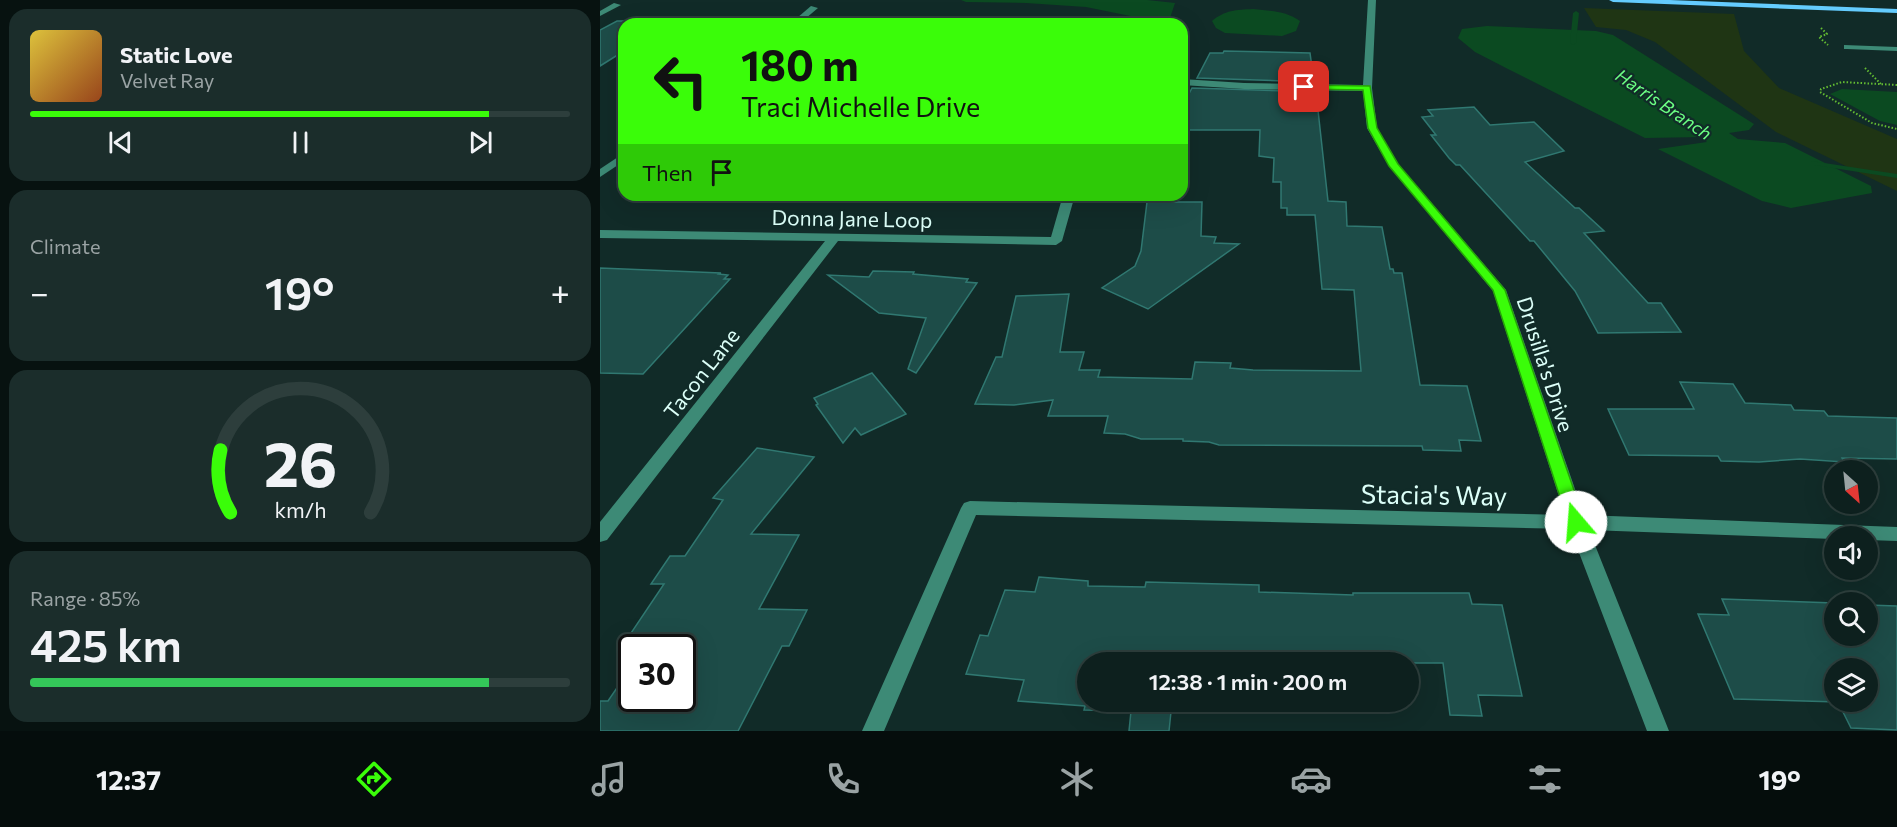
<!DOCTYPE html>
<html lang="en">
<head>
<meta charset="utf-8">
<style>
  :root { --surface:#0d201e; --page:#1b2d2b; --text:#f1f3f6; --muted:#9aa3a4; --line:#2d3e3c; --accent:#3afd09 }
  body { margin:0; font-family:Commissioner,sans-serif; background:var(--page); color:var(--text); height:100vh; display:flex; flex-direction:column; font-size:22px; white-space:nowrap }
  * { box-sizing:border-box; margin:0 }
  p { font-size:20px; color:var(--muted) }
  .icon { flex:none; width:33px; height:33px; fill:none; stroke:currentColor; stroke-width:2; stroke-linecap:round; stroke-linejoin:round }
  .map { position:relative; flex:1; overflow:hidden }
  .sheet { display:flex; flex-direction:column; gap:9px; padding:9px; background:#071210; width:600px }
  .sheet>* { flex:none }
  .top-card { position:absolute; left:18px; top:18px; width:570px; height:183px; border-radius:18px; box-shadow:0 6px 24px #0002,0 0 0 2px var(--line); background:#3afd09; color:#111; overflow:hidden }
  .needle { width:39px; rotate:153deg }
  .tools { position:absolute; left:1224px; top:460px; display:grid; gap:12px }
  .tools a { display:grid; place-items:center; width:54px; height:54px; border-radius:50%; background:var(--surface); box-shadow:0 6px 24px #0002,0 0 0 2px var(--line); font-size:30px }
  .speed { position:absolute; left:18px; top:634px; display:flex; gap:12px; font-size:30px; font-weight:700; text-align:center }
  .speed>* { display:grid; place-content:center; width:78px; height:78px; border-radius:50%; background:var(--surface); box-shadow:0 6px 24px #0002,0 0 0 2px var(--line); line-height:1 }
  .speed .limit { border:3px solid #111; border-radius:9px; background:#fff; color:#111 }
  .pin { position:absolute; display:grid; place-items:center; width:51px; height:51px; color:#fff; margin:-26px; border-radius:12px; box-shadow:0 3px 9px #0006 }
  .me { position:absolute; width:66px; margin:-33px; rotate:342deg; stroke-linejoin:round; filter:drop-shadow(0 0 4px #0008) }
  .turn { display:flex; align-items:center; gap:21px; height:126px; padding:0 24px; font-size:27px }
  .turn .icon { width:78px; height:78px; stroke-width:2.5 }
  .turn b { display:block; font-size:42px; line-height:51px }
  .then { display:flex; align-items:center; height:57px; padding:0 24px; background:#0003; gap:12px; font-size:22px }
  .big { font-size:45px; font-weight:600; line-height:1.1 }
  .sheet .widget { flex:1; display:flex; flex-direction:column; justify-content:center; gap:9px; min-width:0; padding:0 21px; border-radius:18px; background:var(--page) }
  .sheet .dial { align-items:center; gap:0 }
  .dial svg { height:156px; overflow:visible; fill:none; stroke:var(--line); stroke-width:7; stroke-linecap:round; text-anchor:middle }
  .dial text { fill:var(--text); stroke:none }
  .song { display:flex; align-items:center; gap:18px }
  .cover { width:72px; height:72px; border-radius:9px; background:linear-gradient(135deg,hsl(50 70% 55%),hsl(20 70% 35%)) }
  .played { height:6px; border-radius:3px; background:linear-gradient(90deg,var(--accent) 85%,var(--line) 85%) }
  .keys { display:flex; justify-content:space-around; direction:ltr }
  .heat { display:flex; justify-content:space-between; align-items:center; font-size:33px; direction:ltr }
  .charge { height:9px; border-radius:4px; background:linear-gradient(90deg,#34c759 85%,var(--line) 0) }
  .trip { position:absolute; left:477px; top:652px; width:342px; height:60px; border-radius:30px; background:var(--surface); box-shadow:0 6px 24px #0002,0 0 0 2px var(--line); font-weight:600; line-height:60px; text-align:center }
  .menu { display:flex; height:96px; justify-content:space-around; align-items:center; background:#050d0c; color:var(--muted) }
  .menu .icon { width:42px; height:42px }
  .menu .selected { color:var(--accent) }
  .menu b { font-size:27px; color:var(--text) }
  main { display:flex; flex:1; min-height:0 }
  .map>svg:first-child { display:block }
</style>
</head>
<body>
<main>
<section class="sheet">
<div class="widget">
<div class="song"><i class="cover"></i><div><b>Static Love</b><p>Velvet Ray</p></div></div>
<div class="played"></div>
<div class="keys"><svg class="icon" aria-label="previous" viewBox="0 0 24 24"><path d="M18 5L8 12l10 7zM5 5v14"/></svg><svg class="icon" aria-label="pause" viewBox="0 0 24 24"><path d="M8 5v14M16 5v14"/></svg><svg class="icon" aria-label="next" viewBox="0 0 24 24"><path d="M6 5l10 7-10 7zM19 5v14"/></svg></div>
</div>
<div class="widget"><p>Climate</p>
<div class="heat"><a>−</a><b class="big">19°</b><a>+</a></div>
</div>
<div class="widget dial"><svg viewBox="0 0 100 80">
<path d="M14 69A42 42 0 1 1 86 69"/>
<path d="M14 69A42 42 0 0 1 9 37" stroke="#3afd09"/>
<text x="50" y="56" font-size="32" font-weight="700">26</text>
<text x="50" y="72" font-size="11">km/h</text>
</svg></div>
<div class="widget"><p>Range · 85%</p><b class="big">425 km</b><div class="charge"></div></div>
</section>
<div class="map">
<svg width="1297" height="731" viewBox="0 0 1297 731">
  <rect width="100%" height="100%" fill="#112b28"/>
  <polygon fill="#1f3514" points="984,8 1134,14 1144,51 1179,88 1297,139 1297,191 1176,132 1055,42 1026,30 996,27"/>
  <g fill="#0b4a21">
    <polygon points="361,0 547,0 575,3 569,21 560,22 486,7 426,3 366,2"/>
    <path d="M653,9C670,11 686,11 700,21L696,31L682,36L625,33L616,28L612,21C625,10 636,10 653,9Z"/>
    <polygon points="887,26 996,31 1013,35 1154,124 1149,130 1129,133 1138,139 1185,143 1271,186 1272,193 1191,208 1162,201 1058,149 1107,142 1102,137 1045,138 906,68 875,52 858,38 862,29"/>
    <polygon points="1242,89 1297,92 1297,125 1280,121 1230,94"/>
  </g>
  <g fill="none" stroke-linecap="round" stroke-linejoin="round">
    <g fill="#0b4a21" fill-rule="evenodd">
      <polygon points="976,11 979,13 976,43 973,45 970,43 973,13"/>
      <polygon points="1211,161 1297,174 1297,178 1214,165 1211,165"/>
    </g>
  </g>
  <g fill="#1d4c48" stroke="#307871" stroke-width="1.5" fill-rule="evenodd">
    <polygon points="17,21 70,21 66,24 24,24 24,51 0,66 0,30"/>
    <polygon points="624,51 710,53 714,82 597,78 610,53 623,53"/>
    <polygon points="592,88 716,92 728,201 746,202 747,226 782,227 790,269 793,269 794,273 802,273 820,385 867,386 881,441 859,440 861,451 823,450 822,446 619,445 609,442 583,441 583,439 541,439 525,434 504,433 508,416 448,416 453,400 414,405 375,404 396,357 402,357 416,296 469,294 460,352 484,352 479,370 500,370 498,377 592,379 595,362 631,363 630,368 653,370 761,371 754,290 722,289 715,215 687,215 687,208 681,208 681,182 673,182 674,158 659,156 660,130 582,130 582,107"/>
    <polygon points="874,107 890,125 934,122 964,151 925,162 975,208 979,208 1004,231 984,233 1048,303 1061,303 1081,332 998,333 975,291 934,241 930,241 860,165 856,165 849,158 831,135 836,135 822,117 833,116 828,110"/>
    <polygon points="547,202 602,202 601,236 616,237 614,243 639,244 548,309 502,288 535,266 541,251"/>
    <polygon points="0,268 121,273 119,274 128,275 124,279 130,279 43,374 0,373"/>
    <polygon points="273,271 314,272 313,274 368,279 366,282 377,283 316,373 308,369 326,318 279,313 228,275 269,277"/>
    <polygon points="272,373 306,414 261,435 255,428 243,443 216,405 218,404 214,398"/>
    <polygon points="1080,382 1133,384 1145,403 1191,405 1194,410 1224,411 1228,416 1297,418 1297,459 1242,458 1244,462 1200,459 1159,462 1121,461 1118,456 1029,455 1008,409 1094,409"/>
    <polygon points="157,448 214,457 151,534 199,535 159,609 207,610 189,646 182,646 138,731 0,731 0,701 8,701 32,666 32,699 82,699 82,648 43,648 50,638 29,636 64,584 51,584 70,556 85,556 123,500 113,498"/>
    <polygon points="439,577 488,581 488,586 545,587 546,582 659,585 659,592 753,595 753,593 869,593 872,604 902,605 922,696 878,695 882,716 850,715 843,663 488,663 488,702 572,702 569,731 529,731 531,711 484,710 485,706 418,701 424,680 366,674 380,635 388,636 405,590 435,592"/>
    <path d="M1122,599L1234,603V636H1268V605L1297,606V730L1251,728L1238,702L1134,699L1098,614L1129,615ZM1234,669H1268V702H1234Z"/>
  </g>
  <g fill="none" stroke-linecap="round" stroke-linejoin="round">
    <g stroke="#64bd32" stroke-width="2" stroke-dasharray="1.5 2" stroke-linecap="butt">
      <polyline points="1221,28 1227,34 1219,37 1228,45"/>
      <polyline points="1265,68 1281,84"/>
      <polyline points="1297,85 1242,82 1221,89 1220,92 1272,123 1297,129"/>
    </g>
    <g fill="#3d8a76" fill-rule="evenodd">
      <polygon points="768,0 776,0 772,88 777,128 799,165 906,290 984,515 1297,527 1297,541 1268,540 1268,537 1234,537 1234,539 989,530 1069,731 1047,731 970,529 376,515 284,731 262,731 361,508 364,503 370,501 965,515 893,291 789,166 767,128 763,91 644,89 582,85 582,79 644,83 763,85"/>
      <polygon points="14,3 21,5 0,16 0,11"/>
      <polygon points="211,6 218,8 199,24 190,24"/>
      <polygon points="1244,45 1297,47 1297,51 1247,49 1244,49"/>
      <polygon points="24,153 24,161 0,177 0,169"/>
      <polygon points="463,195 475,195 462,241 456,245 238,241 7,540 0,542 0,522 225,241 0,238 0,230 451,237"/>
    </g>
    <polygon fill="#64ccfe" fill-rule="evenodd" points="1009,0 1070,0 1297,9 1297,13 1013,2"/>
  </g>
  <polygon fill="#3afd09" stroke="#26a406" stroke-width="1.5" points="704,85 770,86 777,128 798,164 905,290 985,522 982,527 976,529 971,527 968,522 893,290 789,166 768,128 763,90 701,89 701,85"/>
  <g text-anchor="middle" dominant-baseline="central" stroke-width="4.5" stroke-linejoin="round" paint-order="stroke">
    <g font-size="18" font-style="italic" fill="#6bfe83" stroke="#112b28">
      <text transform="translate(1064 104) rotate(34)">Harris Branch</text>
    </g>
    <g font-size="21" fill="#dcfff8" stroke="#112b28">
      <text transform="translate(252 218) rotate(1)">Donna Jane Loop</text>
      <text transform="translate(946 364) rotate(72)">Drusilla's Drive</text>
      <text transform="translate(101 373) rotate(-52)">Tacon Lane</text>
    </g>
    <g font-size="26" fill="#dcfff8" stroke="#112b28">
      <text transform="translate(834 494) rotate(1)">Stacia's Way</text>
    </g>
  </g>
</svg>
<div class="tools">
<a><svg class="needle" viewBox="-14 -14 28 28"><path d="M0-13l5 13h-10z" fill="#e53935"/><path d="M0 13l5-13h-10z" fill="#9aa3a4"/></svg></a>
<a><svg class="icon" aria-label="sound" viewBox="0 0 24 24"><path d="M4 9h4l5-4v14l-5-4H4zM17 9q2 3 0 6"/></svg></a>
<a><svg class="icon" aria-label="search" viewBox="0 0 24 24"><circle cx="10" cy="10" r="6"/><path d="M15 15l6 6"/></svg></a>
<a><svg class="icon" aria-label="layers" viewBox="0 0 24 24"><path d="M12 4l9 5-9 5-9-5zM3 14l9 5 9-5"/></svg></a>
</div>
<div class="speed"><div class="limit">30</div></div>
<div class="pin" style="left:704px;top:87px;background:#d93025"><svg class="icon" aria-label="arrive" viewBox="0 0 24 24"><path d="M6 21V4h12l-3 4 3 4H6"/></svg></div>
<svg class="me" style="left:976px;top:522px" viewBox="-20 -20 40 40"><circle r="19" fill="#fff"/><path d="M0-13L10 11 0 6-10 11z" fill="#3afd09"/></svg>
<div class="trip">12:38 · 1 min · 200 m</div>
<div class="top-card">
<div class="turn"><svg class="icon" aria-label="left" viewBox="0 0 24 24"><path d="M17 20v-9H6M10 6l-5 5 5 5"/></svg><div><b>180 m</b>Traci Michelle Drive</div></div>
<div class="then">Then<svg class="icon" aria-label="arrive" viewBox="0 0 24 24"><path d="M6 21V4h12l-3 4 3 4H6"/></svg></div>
</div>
</div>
</main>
<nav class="menu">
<b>12:37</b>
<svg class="icon selected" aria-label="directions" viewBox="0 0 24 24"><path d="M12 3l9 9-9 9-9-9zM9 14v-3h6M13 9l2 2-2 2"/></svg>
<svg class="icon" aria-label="music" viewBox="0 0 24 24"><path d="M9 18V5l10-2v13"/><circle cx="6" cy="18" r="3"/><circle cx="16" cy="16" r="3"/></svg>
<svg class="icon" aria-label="phone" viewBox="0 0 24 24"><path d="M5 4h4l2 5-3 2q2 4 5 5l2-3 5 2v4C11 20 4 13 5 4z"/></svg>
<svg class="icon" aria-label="climate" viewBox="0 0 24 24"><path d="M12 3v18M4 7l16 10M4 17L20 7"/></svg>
<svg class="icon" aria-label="car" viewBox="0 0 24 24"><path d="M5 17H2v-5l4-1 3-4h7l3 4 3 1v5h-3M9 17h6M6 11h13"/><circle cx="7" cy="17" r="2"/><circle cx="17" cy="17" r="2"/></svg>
<svg class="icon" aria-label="filters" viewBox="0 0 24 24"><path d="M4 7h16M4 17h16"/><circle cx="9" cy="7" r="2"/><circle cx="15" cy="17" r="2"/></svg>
<b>19°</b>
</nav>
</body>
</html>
